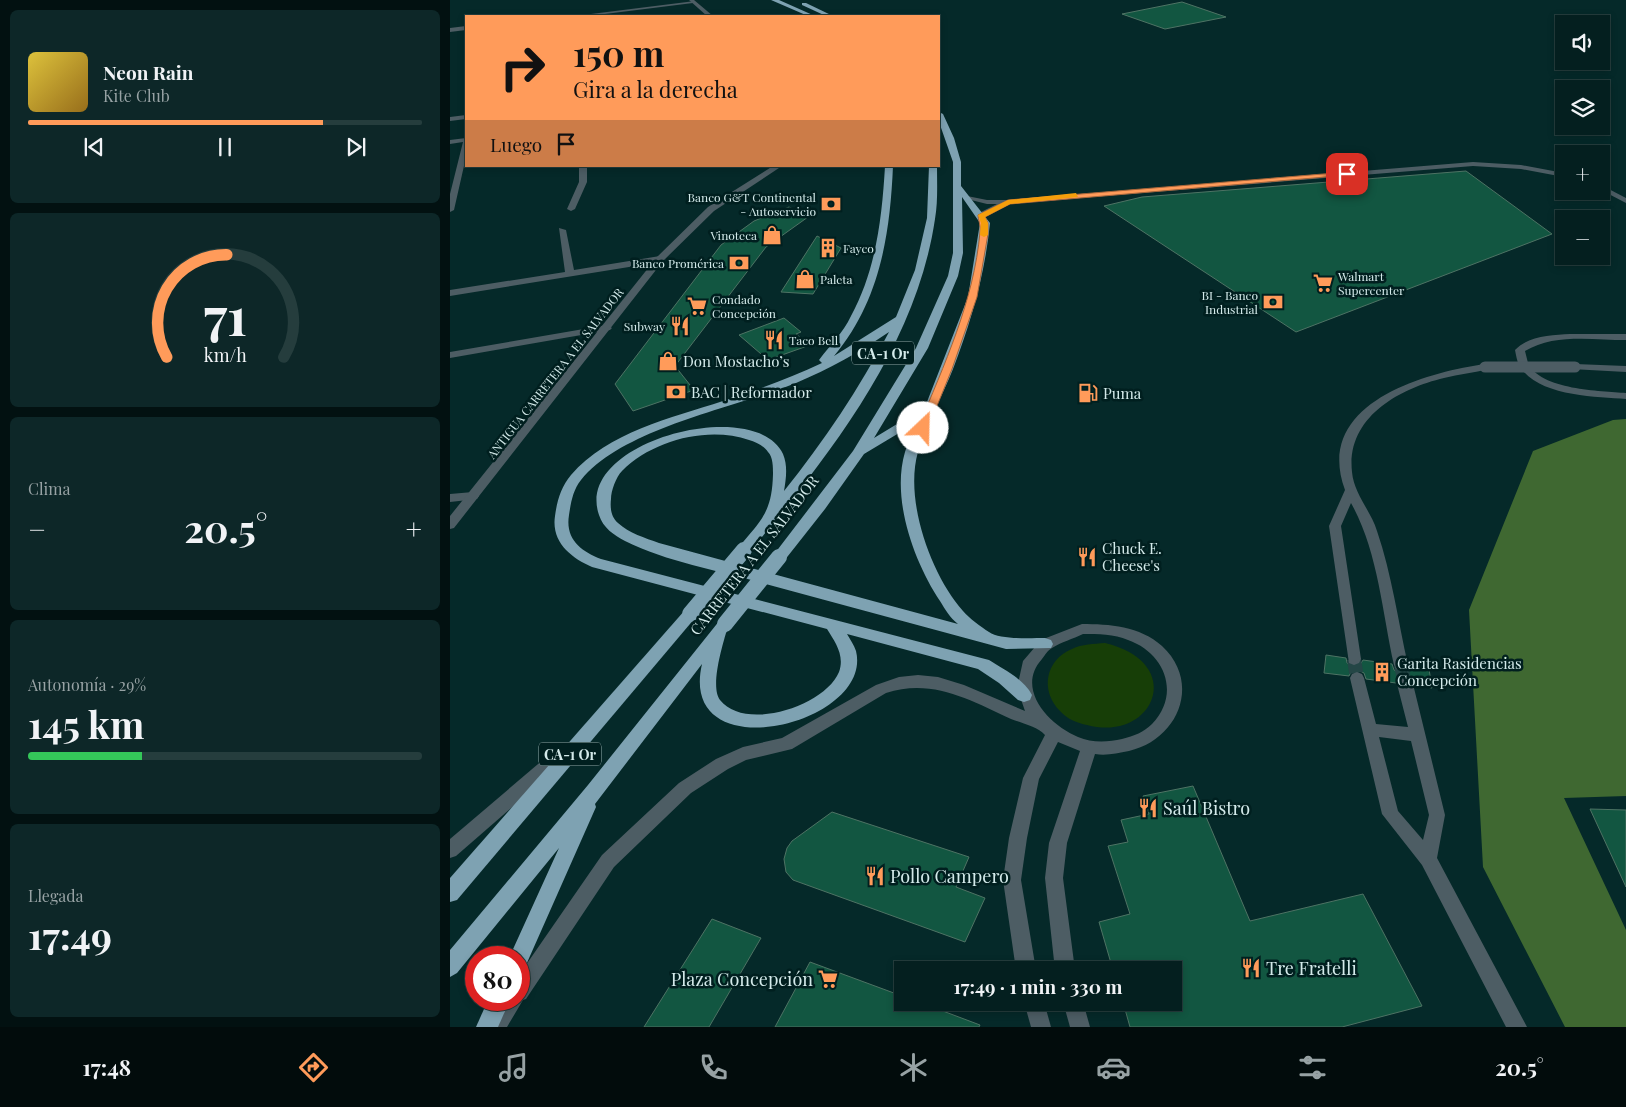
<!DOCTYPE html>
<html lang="es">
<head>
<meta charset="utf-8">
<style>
  :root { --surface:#041f1f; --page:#0d2728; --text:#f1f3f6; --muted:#97a2a4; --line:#253d3d; --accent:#ff9b5a }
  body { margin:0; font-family:"Playfair Display",serif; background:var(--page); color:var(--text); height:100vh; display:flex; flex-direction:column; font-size:19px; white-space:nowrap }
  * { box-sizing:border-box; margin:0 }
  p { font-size:16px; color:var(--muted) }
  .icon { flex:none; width:28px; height:28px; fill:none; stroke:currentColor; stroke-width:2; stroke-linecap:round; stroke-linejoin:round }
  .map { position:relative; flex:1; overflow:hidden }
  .sheet { display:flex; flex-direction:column; gap:10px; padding:10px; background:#021111; width:450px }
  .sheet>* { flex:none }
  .guide { position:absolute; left:15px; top:15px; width:475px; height:152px; border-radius:0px; box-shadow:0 2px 8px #0003,0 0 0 1px var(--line); background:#ff9b5a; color:#111; overflow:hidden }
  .controls { position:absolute; left:1105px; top:15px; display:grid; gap:10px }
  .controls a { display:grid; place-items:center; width:55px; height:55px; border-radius:0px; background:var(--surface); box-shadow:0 2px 8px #0003,0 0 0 1px var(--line); font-size:25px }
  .speed { position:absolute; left:15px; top:946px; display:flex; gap:10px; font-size:25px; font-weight:700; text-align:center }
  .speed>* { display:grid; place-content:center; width:65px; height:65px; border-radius:50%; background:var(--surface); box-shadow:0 2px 8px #0003,0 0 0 1px var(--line); line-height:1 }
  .speed .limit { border:8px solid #d22; background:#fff; color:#111 }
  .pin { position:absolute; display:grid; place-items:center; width:42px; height:42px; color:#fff; margin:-21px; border-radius:10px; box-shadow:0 2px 8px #0006 }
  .me { position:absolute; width:55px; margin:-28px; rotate:24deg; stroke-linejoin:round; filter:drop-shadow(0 0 4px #0008) }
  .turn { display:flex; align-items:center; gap:18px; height:105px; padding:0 25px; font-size:22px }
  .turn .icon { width:65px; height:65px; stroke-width:2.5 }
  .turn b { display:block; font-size:35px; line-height:42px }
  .then { display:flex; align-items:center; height:48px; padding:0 25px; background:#0003; gap:10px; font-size:19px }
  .big { font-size:38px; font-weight:700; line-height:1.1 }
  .sheet .tile { flex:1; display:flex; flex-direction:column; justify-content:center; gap:8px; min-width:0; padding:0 18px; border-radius:8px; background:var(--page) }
  .sheet .dial { align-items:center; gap:0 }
  .dial svg { height:130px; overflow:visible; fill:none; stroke:var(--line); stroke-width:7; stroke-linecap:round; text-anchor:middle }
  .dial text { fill:var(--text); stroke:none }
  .song { display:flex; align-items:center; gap:15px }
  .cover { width:60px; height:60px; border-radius:8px; background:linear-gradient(135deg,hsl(50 70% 55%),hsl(40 70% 35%)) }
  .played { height:5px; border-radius:2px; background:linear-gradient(90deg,var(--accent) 75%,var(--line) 75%) }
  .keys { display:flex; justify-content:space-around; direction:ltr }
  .heat { display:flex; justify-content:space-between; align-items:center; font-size:28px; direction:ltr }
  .charge { height:8px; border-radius:4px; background:linear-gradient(90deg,#34c759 29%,var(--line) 0) }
  .trip { position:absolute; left:444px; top:961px; width:288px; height:50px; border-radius:0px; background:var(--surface); box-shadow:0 2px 8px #0003,0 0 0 1px var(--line); font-weight:700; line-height:50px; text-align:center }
  .tabs { display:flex; height:80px; justify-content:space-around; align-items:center; background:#020c0c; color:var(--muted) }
  .tabs .icon { width:35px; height:35px }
  .tabs .selected { color:var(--accent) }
  .tabs b { font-size:22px; color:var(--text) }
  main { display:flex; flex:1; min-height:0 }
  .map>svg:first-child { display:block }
</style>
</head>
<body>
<main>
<section class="sheet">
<div class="tile">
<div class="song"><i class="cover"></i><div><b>Neon Rain</b><p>Kite Club</p></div></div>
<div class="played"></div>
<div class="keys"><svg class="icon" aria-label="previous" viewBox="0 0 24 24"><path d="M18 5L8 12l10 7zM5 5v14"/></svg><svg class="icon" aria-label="pause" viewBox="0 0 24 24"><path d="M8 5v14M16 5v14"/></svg><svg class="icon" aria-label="next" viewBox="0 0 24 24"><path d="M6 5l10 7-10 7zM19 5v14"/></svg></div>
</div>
<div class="tile dial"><svg viewBox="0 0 100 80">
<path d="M14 69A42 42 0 1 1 86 69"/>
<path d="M14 69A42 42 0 0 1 51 6" stroke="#ff9b5a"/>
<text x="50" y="56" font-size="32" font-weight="700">71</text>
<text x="50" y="72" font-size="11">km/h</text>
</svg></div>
<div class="tile"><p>Clima</p>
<div class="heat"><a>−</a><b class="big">20.5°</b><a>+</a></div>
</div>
<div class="tile"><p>Autonomía · 29%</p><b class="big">145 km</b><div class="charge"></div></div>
<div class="tile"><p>Llegada</p><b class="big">17:49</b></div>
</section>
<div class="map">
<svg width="1176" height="1027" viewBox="0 0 1176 1027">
  <rect width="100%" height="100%" fill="#052929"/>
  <path fill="#173e07" d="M655,643C738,663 704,743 637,725C627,723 617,719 610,711C590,691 595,660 622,649C632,644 644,644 655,643Z"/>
  <polygon fill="#3f6831" points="1176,419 1176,796 1114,798 1176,930 1176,1027 1115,1027 1033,867 1019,610 1083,451 1163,420"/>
  <g fill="#125641" stroke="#4e7364">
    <polygon points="732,2 776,17 715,29 672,14"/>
    <polygon points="1016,171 1102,234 846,332 654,206 692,197"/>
    <polygon points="339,207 358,217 316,247 225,366 244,390 183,411 165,384 271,245 304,221"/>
    <polygon points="367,236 391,248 363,294 331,292"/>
    <polygon points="334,318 351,332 346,334 360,345 318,360 289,335"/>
    <polygon points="876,655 896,658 897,663 903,667 910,665 913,660 942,664 944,670 950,673 957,671 960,666 979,669 982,688 965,685 962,679 956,676 949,678 946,683 916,679 914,673 908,670 901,672 899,676 874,673"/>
    <polygon points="743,786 800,921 913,894 972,1006 892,1027 680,1027 673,1002 722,1002 722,970 663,970 649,922 680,914 658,846 678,842 671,820 699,814 693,796"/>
    <polygon points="1140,809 1176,810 1176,887"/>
    <polygon points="382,812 519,857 506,887 535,898 515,942 343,880 336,872 334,859 337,848 342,841"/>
    <polygon points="262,919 311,938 259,1027 194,1027"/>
    <polygon points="360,962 452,996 452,1002 469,1002 530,1025 529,1027 325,1027"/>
  </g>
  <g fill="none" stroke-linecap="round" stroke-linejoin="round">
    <g stroke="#244646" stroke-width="14" stroke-dasharray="14 7" stroke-linecap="butt">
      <polyline points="904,659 907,678"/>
      <polyline points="951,665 955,684"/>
    </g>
    <g fill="#4d5d64" fill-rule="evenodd">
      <polygon points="245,1 243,3 139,16 125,16"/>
      <polygon points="16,26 16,30 0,32 0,28"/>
      <polygon points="16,115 16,119 0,121 0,117"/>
      <polygon points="16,138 16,157 4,210 0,212 0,194 13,142 0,144 0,140"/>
      <polygon points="129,166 137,166 137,182 125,209 121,211 117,209 129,182"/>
      <polygon points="109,228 116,230 124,270 210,256 214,259 210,262 0,296 0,290 115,272"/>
      <polygon points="157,325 162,328 160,330 0,358 0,352"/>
      <path d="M1035,364L1039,365V369C1024,373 1009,374 994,378C948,389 896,418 902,472C904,494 921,511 927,531C942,575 948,621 958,665L956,669L951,671L946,669L944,665C932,611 928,551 901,503L891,526L911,659L909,663L904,665L899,663L879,526L895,490C863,404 973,373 1035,364Z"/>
      <polygon points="1125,364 1176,366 1176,372 1121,369 1121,365"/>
      <polygon points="23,492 27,493 29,496 27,499 0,502 0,494"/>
      <path d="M632,624C659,624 690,626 712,646C752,683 728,740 679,751C667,753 657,756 645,754L617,843L613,878L625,970H605L595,878L599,843L630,751L608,742L589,779L577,838L571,880L586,970H566L553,880L559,838L573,778L595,735C588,727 571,723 561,719C520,700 482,678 436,693L342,749L296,760L278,769L241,793L164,867L76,999L73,1000L57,1027H35L51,1000H69V975L152,855L229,783L266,759L293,747L332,738L426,685L449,677L468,675L488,677L514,685L575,711L567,688L573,661L591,640ZM633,634C648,634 664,634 678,640C715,653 731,694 702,724C694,732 684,736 672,739C658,742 642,743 628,737C599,725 565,689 592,659C595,655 598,650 602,648C611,642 623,639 633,634Z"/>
      <path d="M907,672L912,674L914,678L926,724L958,727L947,684L950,680L955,678L960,680L963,684L995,815L987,858L1077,1027H1056L972,865L932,814L900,678L902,674ZM929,737L961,741L979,815L973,840L948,811Z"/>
      <polygon points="114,745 120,747 122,752 120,757 6,856 0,858 0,839 108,747"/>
      <polygon points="574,1002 594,1002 601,1027 581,1027"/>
      <polygon points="613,1002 633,1002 640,1027 620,1027"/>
    </g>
    <g fill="#4d5d64" fill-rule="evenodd">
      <polygon points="239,0 244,0 263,16 257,16"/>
      <polygon points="1023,162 1071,165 1114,173 1114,177 1071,169 1023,166 558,204 530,218 526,216 527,214 547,204 537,204 513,198 517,196 537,200 558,200"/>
      <polygon points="323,166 332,166 264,211 213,261 4,528 0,529 0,516 207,257 258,207"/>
      <polygon points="1151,185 1176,198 1176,203 1151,190"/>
      <path d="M1120,334H1176V340C1144,340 1104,333 1075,351C1076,355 1077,359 1078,363C1090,390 1151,391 1176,393V399C1145,397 1086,396 1069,365C1067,361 1066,355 1065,350C1078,336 1102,335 1120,334Z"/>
    </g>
    <g fill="#7ea2b2" fill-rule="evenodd">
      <polygon points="321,0 329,0 365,16 358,16"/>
      <polygon points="352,3 356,3 383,16 376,16 352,5"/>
      <path d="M489,112L493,114L504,138L511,162V186L540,223C535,274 521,322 503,369C492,397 476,423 468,452C454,500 481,575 513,611C519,618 531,627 539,632C550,640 581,638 595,638L601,640L603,644L601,648L556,649C475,627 393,605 312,583C267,570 217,562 175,541C164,535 153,528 149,515C123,441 306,395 333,454C338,466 336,479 334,491C374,441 409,389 439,332C410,352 379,369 346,383C285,408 173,428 131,480C123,490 121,502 119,515C115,539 131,551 151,559L539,660C553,669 574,679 582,695L580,700L574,702L568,700L549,683L528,669L397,634C400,639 404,645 406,651C424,725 227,772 252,664L145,804L146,807L76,965L69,968V958H59L109,848L7,973L0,977V950L138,785L270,620H280L283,624C281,627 277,631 276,633C272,647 260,687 270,700C295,732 375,706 389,672C395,655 385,642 377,629L142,567C121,558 101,542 105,516C107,501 111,487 121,475C158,432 221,418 273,401C307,390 340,378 372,363L369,360C380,345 393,333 401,316C426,270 432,218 435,166H443C440,235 430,301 384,356L446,317L465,270L477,218L479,166H487C487,184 488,202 485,219C466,348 378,456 299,553H289L287,550L289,547C312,519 322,512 323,474C323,467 323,457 318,452C314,446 306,442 299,440C258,426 203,440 172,471C166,477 161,491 161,499C160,508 161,517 168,523C179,533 195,538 209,543L508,624C500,618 495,609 490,601C464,562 441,499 455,452C458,442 464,431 469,421L414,454L375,509L334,561H324L322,557L403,451L466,348L498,276L503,253V162L489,122ZM512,197L530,223L518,297L475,407L424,438L478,348L508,276L513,253Z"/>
      <polygon points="240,608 245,610 248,614 245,618 7,900 0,902 0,878 235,610"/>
      <polygon points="38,1000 60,1000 48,1027 26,1027"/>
    </g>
    <polyline stroke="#4d5d64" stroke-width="11" points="1035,367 1125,367"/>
    <g stroke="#7ea2b2" stroke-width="16">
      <polyline points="240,614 294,550"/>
      <polyline points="275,624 329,557"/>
    </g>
  </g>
  <path fill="#ff9b5a" stroke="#a6653a" d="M897,172L899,175L560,204L535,217L538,223V234L527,297L502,369L478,428L473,431L468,428C494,365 524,301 530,232C531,225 528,220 528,215L558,200Z"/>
  <polygon fill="#f59e0b" points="626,193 628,197 560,204 535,217 538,223 538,235 534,237 530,235 531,223 528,215 558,200"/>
  <defs>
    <symbol id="bank-bare" viewBox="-9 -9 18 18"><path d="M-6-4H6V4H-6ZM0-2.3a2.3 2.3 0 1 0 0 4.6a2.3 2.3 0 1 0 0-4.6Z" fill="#ff9b5a" stroke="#001f1f" stroke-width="2.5" paint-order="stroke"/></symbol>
    <symbol id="shop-bare" viewBox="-9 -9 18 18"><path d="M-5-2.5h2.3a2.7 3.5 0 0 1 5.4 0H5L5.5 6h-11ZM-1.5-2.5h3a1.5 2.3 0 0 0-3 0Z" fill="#ff9b5a" stroke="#001f1f" stroke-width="2.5" paint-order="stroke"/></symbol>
    <symbol id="building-bare" viewBox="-9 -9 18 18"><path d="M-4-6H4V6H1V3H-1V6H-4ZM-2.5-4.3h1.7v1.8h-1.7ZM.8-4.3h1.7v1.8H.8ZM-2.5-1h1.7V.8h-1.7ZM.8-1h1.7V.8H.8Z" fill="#ff9b5a" stroke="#001f1f" stroke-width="2.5" paint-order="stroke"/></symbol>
    <symbol id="supermarket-bare" viewBox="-9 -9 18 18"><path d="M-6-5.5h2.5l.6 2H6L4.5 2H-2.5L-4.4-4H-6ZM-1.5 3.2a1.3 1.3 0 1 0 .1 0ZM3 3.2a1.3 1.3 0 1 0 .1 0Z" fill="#ff9b5a" stroke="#001f1f" stroke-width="2.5" paint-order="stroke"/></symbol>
    <symbol id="restaurant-bare" viewBox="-9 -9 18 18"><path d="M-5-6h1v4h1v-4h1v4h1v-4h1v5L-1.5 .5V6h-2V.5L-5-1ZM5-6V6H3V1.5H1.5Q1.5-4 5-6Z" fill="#ff9b5a" stroke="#001f1f" stroke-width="2.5" paint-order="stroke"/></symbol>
    <symbol id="fuel-bare" viewBox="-9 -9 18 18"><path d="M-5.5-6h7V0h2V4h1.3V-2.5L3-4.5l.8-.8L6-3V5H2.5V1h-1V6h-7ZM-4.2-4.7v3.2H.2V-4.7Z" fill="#ff9b5a" stroke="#001f1f" stroke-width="2.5" paint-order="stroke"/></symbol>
  </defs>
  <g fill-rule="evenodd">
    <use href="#bank-bare" x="367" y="190" width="28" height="28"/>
    <use href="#shop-bare" x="308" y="221" width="28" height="28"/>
    <use href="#building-bare" x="364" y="234" width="28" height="28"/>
    <use href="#bank-bare" x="275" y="249" width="28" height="28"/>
    <use href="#shop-bare" x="341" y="265" width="28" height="28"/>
    <use href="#supermarket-bare" x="859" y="269" width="28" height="28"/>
    <use href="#bank-bare" x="809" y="288" width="28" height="28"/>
    <use href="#supermarket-bare" x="233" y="292" width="28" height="28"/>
    <use href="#restaurant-bare" x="216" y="312" width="28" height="28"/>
    <use href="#restaurant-bare" x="310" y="326" width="28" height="28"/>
    <use href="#shop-bare" x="204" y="347" width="28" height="28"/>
    <use href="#bank-bare" x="212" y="378" width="28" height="28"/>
    <use href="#fuel-bare" x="624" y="379" width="28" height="28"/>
    <use href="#restaurant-bare" x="623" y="543" width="28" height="28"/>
    <use href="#building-bare" x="918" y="658" width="28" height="28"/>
    <use href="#restaurant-bare" x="684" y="794" width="28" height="28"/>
    <use href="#restaurant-bare" x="411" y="862" width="28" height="28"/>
    <use href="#restaurant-bare" x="787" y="954" width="28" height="28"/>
    <use href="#supermarket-bare" x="364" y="965" width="28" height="28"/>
  </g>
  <g text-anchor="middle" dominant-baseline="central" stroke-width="5" stroke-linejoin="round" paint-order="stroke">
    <g font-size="12" fill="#d3eaea" stroke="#001f1f" text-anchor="end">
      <text x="366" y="197">Banco G&amp;T Continental<tspan x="366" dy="14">- Autoservicio</tspan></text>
      <text x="307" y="235">Vinoteca</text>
      <text x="393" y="248" text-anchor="start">Fayco</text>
      <text x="274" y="263">Banco Promérica</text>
      <text x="888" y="276" text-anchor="start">Walmart<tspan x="888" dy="14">Supercenter</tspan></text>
      <text x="370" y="279" text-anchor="start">Paleta</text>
      <text x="808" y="295">BI - Banco<tspan x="808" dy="14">Industrial</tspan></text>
      <text x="262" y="299" text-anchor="start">Condado<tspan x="262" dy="14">Concepción</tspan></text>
      <text x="215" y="326">Subway</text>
      <text x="339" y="340" text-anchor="start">Taco Bell</text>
    </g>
    <g font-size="12" fill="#d3eaea" stroke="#001f1f">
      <text transform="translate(105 373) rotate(-52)">ANTIGUA CARRETERA A EL SALVADOR</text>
    </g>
    <g fill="#001f1f" stroke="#94adad" stroke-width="1">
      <rect x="402" y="341.5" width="62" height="23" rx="4"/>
      <rect x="89" y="742.5" width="62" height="23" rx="4"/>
    </g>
    <g font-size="14" font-weight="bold" fill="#d3eaea">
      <text x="433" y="353">CA-1 Or</text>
      <text x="120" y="754">CA-1 Or</text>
    </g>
    <g font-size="15" fill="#d3eaea" stroke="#001f1f" text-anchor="start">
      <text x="233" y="361">Don Mostacho’s</text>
      <text x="241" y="392">BAC | Reformador</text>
      <text x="653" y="393">Puma</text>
      <text x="652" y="548">Chuck E.<tspan x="652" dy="17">Cheese's</tspan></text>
      <text x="947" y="663">Garita Rasidencias<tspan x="947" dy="17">Concepción</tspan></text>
    </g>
    <g font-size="15" fill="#d3eaea" stroke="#001f1f">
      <text transform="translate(304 555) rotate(-52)">CARRETERA A EL SALVADOR</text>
    </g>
    <g font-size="18" fill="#d3eaea" stroke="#001f1f" text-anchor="start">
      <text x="713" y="808">Saúl Bistro</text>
      <text x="440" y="876">Pollo Campero</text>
      <text x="816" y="968">Tre Fratelli</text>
      <text x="363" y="979" text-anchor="end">Plaza Concepción</text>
    </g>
  </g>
</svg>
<div class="controls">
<a><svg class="icon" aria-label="sound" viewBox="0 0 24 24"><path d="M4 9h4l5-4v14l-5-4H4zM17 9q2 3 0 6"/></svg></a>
<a><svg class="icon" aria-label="layers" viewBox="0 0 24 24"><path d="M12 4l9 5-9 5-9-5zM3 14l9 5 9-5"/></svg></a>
<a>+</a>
<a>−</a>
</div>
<div class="speed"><div class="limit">80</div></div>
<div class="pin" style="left:897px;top:174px;background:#d93025"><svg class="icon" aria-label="arrive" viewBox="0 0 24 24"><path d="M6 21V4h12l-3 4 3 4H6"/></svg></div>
<svg class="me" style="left:473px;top:428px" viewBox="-20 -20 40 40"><circle r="19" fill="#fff"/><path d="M0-13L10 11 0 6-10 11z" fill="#ff9b5a"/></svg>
<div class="trip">17:49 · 1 min · 330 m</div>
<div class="guide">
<div class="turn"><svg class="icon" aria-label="right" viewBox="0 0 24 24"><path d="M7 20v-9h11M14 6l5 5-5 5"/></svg><div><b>150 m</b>Gira a la derecha</div></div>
<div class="then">Luego<svg class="icon" aria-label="arrive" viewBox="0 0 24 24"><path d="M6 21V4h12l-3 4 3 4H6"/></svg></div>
</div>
</div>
</main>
<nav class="tabs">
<b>17:48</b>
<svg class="icon selected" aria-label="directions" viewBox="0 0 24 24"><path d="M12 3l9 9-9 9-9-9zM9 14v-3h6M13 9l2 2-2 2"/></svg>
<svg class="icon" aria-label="music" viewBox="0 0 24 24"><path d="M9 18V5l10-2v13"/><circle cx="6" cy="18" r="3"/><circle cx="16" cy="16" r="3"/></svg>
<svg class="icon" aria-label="phone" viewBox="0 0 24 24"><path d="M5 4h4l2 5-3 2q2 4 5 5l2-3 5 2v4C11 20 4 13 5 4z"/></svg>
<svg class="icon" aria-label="climate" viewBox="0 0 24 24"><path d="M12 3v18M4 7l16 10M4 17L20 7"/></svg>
<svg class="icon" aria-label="car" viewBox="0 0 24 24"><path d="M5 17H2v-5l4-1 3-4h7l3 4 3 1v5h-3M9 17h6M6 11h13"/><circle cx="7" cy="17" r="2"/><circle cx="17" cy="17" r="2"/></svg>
<svg class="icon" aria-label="filters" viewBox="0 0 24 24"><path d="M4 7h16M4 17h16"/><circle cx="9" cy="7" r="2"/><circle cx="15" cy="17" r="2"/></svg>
<b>20.5°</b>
</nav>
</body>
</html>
